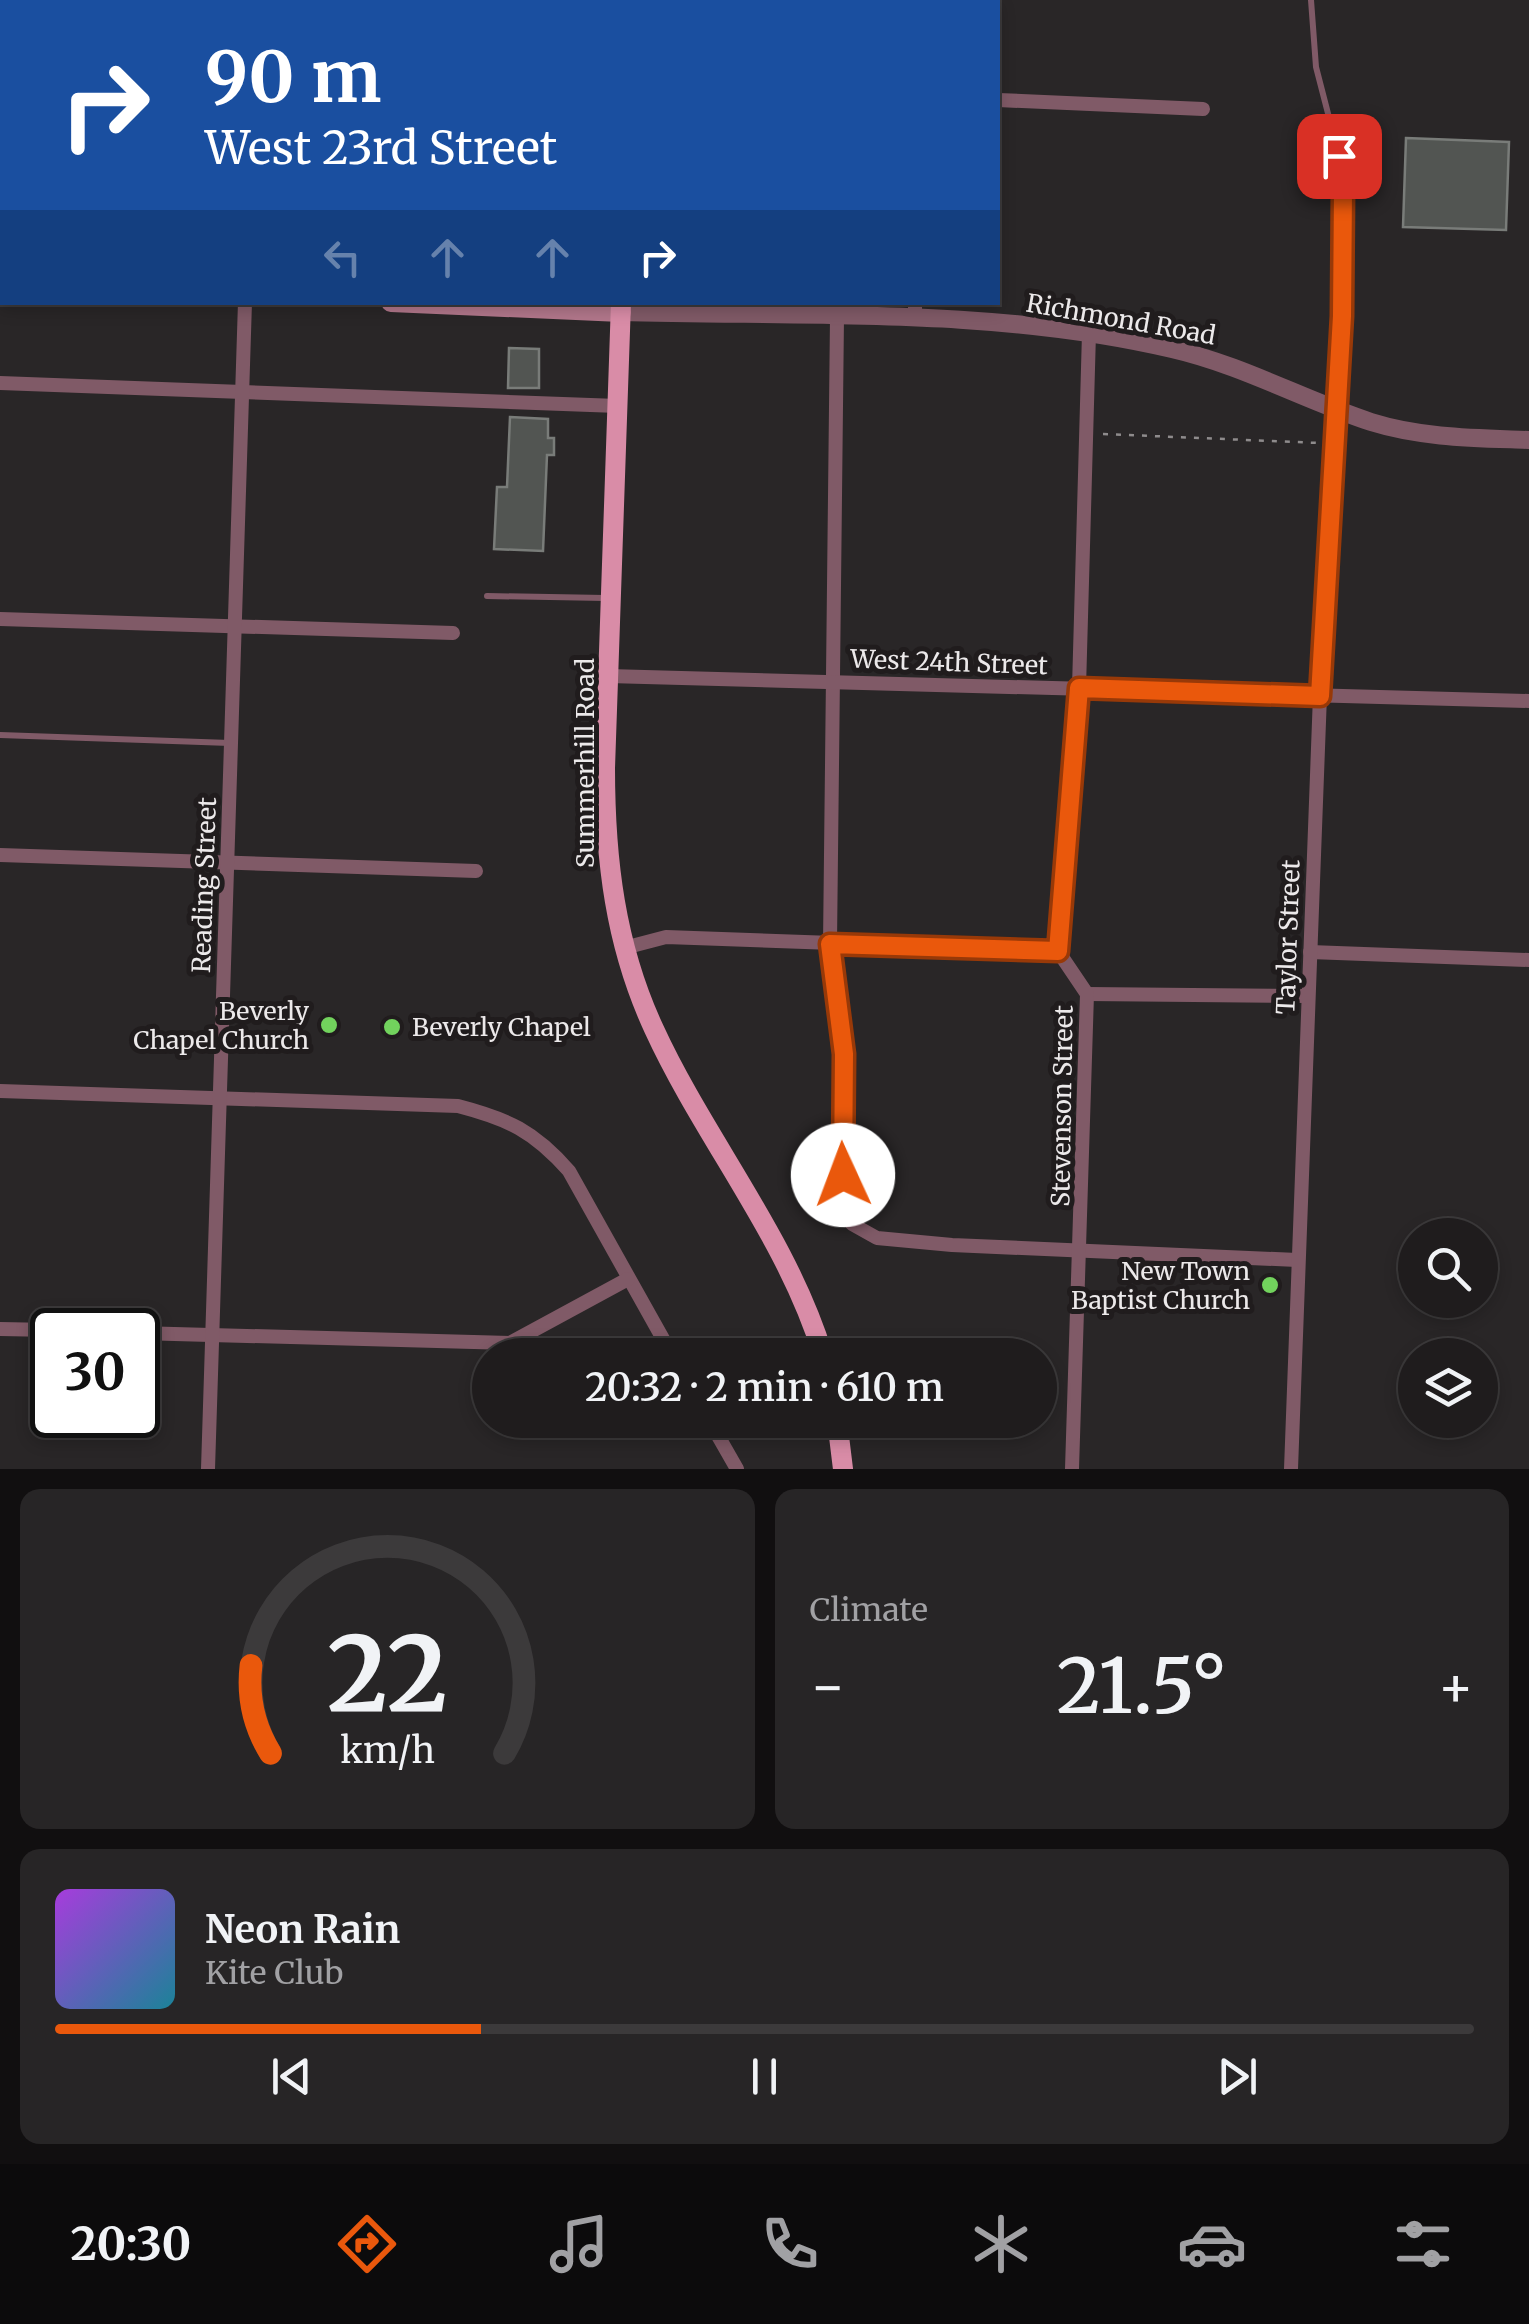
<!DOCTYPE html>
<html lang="en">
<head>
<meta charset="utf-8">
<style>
  :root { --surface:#1f1c1d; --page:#272526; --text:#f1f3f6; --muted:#a1a1a4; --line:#3c3a3b; --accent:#ea580c }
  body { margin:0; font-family:Merriweather,serif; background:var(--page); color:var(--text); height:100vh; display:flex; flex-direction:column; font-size:38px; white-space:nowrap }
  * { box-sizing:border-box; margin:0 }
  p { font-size:32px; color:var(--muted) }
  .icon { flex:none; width:55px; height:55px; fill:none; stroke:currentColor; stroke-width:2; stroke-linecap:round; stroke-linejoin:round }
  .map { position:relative; height:1469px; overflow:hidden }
  .side { display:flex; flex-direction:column; gap:20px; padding:20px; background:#110f10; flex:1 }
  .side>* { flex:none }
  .guide { position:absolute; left:0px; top:0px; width:1000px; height:305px; box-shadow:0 5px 15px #0003,0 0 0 2px var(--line); background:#1a4fa0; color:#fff; overflow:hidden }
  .controls { position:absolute; left:1398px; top:1218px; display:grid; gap:20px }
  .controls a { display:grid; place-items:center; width:100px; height:100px; border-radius:50%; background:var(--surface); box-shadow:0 5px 15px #0003,0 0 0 2px var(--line); font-size:50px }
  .speed { position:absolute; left:30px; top:1308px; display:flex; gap:20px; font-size:50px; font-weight:700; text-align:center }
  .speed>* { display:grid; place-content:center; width:130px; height:130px; border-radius:50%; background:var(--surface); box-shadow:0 5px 15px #0003,0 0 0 2px var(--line); line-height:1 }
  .speed .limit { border:5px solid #111; border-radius:15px; background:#fff; color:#111 }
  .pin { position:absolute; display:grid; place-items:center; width:85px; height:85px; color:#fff; margin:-42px; border-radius:20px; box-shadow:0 5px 15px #0006 }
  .me { position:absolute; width:110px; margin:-55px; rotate:358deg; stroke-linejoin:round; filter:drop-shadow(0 0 8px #0008) }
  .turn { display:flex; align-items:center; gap:35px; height:210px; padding:0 40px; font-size:45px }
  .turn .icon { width:130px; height:130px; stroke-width:2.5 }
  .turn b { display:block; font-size:70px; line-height:85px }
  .lanes { display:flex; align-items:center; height:95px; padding:0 40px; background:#0003; justify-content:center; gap:50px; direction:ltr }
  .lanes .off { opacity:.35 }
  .big { font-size:75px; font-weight:600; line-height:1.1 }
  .side .widget { flex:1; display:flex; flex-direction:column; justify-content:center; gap:15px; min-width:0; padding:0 35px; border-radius:20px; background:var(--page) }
  .side .dial { align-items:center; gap:0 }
  .dial svg { height:260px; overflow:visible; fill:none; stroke:var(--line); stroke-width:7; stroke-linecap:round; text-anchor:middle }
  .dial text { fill:var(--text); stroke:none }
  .song { display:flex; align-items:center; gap:30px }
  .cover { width:120px; height:120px; border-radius:15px; background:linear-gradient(135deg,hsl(280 70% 55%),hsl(190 70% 35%)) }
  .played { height:10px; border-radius:5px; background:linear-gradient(90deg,var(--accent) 30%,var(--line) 30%) }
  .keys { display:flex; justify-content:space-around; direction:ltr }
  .heat { display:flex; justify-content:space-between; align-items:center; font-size:55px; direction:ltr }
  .side .tiles { flex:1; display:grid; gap:20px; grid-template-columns:1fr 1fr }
  .widget:last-child { grid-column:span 2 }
  .trip { position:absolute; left:472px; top:1338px; width:585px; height:100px; border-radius:50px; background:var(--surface); box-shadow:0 5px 15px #0003,0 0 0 2px var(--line); font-weight:600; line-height:100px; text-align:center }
  .menu { display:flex; height:160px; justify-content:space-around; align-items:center; background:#0c0b0c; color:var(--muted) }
  .menu .icon { width:70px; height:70px }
  .menu .current { color:var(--accent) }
  .menu b { font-size:45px; color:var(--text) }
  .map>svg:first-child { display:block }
</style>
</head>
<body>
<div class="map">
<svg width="1529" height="1469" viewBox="0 0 1529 1469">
  <rect width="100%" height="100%" fill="#292627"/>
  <g fill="#525552" stroke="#797c79" stroke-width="2.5">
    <polygon points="1406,138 1509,142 1506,230 1403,227"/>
    <polygon points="509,348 539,349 539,388 508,388"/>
    <polygon points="510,417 548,419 548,438 554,438 554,455 547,455 543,551 494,549 497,487 507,487"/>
  </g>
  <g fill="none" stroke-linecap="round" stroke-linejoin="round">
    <polyline stroke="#8e8b8c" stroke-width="2.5" stroke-dasharray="5 8" stroke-linecap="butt" points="1103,434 1319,443"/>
    <g stroke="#805a67" stroke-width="6">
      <polyline points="1311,0 1316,67 1339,156 1343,190 1341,354 1335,406"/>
      <polyline points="487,596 605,598"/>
      <polyline points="0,735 230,743"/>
    </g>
    <g stroke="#805a67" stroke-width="14">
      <polyline points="923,2 923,0"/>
      <polyline points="998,100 1203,109"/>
      <polyline points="837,317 830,944 844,1054 840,1148 846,1202 852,1224 877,1238 952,1245 1297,1260"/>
      <polyline points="915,319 915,302"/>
      <polyline points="0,383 618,406"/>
      <polyline points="0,619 453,633"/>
      <polyline points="608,676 1529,701"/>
      <polyline points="0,855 476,871"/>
      <polyline points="624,948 666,937 1058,951"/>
      <polyline points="1310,952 1529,960"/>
      <polyline points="1087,994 1308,996"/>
      <path d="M0,1091L458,1106C508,1119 534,1131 569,1171L672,1355"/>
      <polyline points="0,1329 52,1330"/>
      <polyline points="138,1333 510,1343 628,1279"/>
      <polyline points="709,1420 737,1469"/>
      <polyline points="208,1469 245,302"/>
      <polyline points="1072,1469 1087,994 1058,951 1079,688 1089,333"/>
      <polyline points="1291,1469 1320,695 1335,407"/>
    </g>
    <g stroke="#805a67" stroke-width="18">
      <polyline points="0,154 2,154"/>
      <path d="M621,312C804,317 993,307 1172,349C1242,365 1304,400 1371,422C1422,438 1476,438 1529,440"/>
    </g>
    <g stroke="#b2778b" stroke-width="20">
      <polyline points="30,0 31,2"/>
      <polyline points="391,302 621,312"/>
    </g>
    <g stroke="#d98ca7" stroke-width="20">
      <polyline points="610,0 611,2"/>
      <path d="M621,302L605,768C605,859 615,945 654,1029C705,1140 787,1237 823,1355"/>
      <polyline points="837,1420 843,1469"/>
    </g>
  </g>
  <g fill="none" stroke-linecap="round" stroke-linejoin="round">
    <defs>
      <polyline id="route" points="843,1175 844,1054 830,944 1058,951 1079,688 1320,696 1342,316 1343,190 1339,156"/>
    </defs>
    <use href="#route" stroke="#983908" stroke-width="25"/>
    <use href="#route" stroke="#ea580c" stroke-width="18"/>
  </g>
  <g fill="#72d25d" stroke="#201c1d" stroke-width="4">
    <circle cx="329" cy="1025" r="10"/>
    <circle cx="392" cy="1027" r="10"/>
    <circle cx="1270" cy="1285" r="10"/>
  </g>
  <g text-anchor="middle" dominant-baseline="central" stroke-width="10" stroke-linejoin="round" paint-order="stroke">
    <g font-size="25" fill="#ece9ea" stroke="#201c1d">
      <text transform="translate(1121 319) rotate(10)">Richmond Road</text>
      <text transform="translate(949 662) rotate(2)">West 24th Street</text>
      <text transform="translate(585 763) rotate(-90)">Summerhill Road</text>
      <text transform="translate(204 885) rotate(-88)">Reading Street</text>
      <text transform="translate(1288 937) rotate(-88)">Taylor Street</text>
      <text transform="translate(1062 1106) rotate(-89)">Stevenson Street</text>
    </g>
    <g font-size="25" fill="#ece9ea" stroke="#201c1d" text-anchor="end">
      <text x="309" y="1011">Beverly<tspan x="309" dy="29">Chapel Church</tspan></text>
      <text x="412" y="1027" text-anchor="start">Beverly Chapel</text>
      <text x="1250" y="1271">New Town<tspan x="1250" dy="29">Baptist Church</tspan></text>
    </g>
  </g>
</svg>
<div class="controls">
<a><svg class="icon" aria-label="search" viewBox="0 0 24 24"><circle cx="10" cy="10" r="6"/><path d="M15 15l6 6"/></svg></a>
<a><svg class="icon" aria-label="layers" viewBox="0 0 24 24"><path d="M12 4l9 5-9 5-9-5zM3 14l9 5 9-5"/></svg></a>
</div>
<div class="speed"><div class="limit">30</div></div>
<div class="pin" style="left:1339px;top:156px;background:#d93025"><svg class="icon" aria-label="arrive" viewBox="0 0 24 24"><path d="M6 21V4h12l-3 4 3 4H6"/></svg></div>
<svg class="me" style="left:843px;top:1175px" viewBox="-20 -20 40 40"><circle r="19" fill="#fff"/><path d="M0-13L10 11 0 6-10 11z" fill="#ea580c"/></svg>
<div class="trip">20:32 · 2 min · 610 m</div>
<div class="guide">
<div class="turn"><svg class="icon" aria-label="right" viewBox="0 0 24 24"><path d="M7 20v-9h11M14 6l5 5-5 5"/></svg><div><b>90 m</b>West 23rd Street</div></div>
<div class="lanes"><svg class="icon off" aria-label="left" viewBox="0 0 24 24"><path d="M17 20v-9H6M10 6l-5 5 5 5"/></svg><svg class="icon off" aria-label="ahead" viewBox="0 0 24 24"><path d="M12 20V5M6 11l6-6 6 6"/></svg><svg class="icon off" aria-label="ahead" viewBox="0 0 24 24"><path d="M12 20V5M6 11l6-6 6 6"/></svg><svg class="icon" aria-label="right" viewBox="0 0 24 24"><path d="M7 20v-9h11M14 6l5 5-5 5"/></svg></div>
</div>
</div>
<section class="side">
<div class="tiles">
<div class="widget dial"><svg viewBox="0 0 100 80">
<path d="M14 69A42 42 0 1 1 86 69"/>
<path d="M14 69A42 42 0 0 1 8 42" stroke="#ea580c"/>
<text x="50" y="56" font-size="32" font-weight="700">22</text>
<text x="50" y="72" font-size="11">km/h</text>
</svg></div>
<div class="widget"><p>Climate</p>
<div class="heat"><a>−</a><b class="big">21.5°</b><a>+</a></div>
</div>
<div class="widget">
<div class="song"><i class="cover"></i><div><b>Neon Rain</b><p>Kite Club</p></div></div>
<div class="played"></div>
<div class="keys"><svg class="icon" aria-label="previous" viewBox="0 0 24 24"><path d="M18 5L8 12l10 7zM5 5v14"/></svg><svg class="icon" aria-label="pause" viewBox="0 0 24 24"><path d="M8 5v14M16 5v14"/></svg><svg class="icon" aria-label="next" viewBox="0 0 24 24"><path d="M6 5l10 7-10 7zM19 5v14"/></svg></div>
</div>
</div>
</section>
<nav class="menu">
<b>20:30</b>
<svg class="icon current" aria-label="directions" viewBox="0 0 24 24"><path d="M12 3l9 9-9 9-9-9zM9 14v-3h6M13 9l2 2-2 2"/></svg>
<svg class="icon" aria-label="music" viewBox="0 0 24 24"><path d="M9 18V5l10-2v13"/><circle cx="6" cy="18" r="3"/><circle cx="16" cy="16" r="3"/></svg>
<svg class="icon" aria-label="phone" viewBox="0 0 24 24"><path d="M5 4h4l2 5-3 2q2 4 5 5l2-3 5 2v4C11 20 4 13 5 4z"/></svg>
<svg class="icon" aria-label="climate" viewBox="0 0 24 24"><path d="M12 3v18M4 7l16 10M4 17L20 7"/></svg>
<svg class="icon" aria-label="car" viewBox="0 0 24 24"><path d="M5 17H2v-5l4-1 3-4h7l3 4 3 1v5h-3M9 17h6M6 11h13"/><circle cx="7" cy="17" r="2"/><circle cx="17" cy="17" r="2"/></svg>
<svg class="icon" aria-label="filters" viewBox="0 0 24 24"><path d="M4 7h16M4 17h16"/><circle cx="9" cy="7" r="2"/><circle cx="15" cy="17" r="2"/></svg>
</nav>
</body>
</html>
